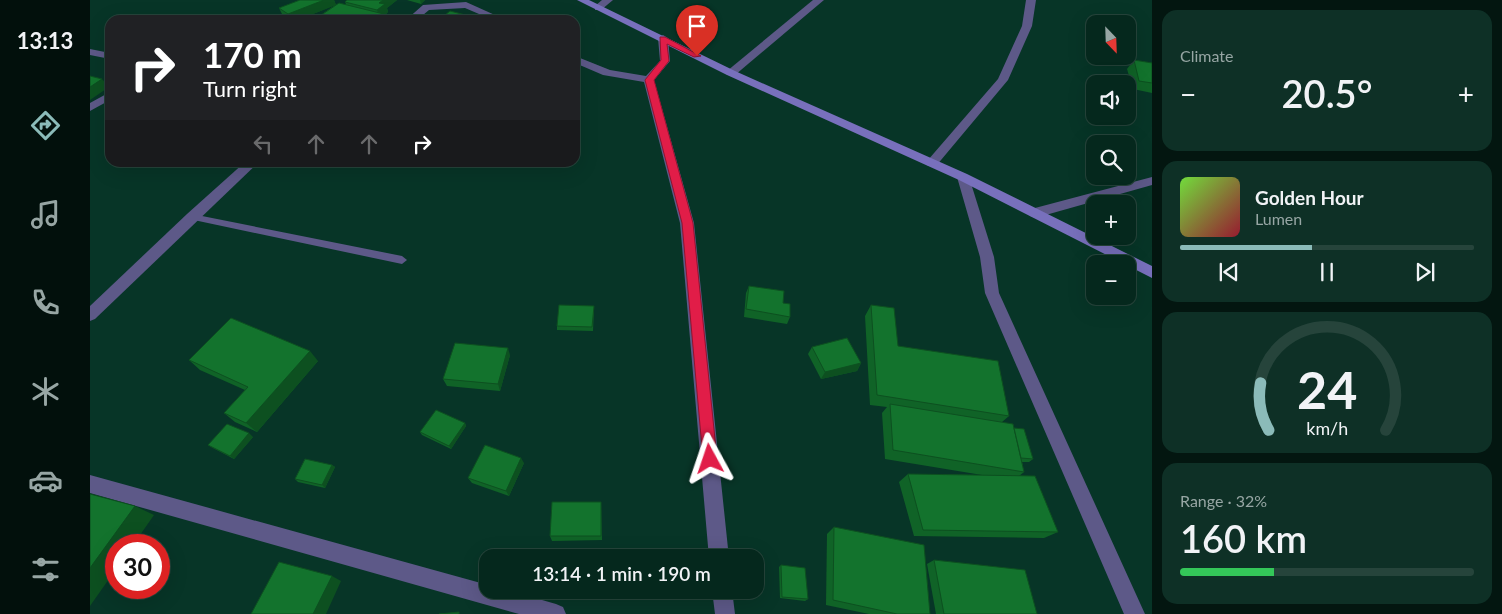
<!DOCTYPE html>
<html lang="en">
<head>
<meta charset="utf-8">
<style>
  :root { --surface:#05281d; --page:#0e3026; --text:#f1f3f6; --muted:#97a6a4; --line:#26443b; --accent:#8bbbb9 }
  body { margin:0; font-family:Lato,sans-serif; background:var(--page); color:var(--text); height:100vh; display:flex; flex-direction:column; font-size:19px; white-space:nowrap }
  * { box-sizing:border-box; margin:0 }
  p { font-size:16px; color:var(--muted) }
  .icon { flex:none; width:28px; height:28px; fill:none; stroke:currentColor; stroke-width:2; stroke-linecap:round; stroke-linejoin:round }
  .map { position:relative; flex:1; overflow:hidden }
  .panel { display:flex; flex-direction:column; gap:10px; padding:10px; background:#031610; width:350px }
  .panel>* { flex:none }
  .banner { position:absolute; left:15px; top:15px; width:475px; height:152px; border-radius:15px; box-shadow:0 5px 20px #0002,0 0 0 1px var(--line); background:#202124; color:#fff; overflow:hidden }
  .needle { width:32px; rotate:157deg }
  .buttons { position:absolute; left:996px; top:15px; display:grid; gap:10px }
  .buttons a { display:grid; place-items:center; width:50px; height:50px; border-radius:10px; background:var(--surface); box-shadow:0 5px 20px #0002,0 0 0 1px var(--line); font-size:25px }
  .speed { position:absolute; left:15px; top:534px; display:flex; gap:10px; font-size:25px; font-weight:700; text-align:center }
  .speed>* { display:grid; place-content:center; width:65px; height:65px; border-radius:50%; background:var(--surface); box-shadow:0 5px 20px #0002,0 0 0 1px var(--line); line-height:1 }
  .speed .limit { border:8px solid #d22; background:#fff; color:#111 }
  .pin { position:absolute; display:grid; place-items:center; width:42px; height:42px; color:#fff; margin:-51px -21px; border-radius:50% 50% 50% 0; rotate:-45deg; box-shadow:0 0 5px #0007 }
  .pin .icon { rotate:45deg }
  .me { position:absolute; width:55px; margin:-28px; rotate:355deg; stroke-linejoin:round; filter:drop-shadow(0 0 4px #0008) }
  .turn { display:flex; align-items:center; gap:18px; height:105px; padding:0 15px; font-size:22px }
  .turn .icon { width:65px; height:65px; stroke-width:2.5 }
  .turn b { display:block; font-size:35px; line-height:42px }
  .lanes { display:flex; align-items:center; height:48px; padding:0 15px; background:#0003; justify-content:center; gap:25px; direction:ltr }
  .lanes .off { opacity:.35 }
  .big { font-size:38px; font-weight:600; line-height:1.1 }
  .panel .card { flex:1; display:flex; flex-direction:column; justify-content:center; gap:8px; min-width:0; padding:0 18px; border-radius:15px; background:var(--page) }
  .panel .dial { align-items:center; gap:0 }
  .dial svg { height:130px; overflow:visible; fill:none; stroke:var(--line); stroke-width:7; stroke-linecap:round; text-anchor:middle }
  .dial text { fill:var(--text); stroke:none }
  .song { display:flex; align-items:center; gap:15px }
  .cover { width:60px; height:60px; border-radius:8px; background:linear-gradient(135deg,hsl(100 70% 55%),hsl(350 70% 35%)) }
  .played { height:5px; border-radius:2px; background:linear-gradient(90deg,var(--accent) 45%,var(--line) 45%) }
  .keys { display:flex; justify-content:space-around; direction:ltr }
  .heat { display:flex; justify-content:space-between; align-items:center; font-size:28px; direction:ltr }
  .charge { height:8px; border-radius:4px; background:linear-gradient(90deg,#34c759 32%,var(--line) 0) }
  .trip { position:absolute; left:389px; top:549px; width:285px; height:50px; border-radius:15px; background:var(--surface); box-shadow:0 5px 20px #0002,0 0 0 1px var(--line); font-weight:600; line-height:50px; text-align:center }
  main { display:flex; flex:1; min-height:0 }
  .menu { display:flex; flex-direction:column; width:90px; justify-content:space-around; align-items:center; background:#02100c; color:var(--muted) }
  .menu .icon { width:35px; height:35px }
  .menu .selected { color:var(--accent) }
  .menu b { font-size:22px; color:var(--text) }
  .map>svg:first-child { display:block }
</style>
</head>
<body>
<main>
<nav class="menu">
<b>13:13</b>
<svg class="icon selected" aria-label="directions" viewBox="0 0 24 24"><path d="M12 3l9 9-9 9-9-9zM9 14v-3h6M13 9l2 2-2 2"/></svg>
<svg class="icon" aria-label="music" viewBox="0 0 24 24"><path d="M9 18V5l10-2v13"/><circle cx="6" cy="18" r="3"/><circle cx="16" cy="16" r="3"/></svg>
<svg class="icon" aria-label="phone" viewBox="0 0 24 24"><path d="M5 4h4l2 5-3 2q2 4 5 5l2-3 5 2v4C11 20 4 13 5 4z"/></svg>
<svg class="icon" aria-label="climate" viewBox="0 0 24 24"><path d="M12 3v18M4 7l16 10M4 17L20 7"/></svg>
<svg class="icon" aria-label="car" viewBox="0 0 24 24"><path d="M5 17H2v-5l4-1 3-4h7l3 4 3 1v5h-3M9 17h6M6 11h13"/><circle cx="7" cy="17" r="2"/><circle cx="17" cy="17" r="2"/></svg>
<svg class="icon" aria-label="filters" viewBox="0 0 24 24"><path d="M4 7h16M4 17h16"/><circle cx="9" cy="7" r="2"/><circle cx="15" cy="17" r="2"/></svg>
</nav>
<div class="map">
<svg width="1062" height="614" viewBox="0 0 1062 614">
  <rect width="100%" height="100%" fill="#073527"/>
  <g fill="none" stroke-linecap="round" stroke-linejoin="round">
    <polygon fill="#5d5988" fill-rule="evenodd" points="102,214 312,256 317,260 312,264 99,219 98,217"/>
    <g fill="#5d5988" fill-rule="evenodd">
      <polygon points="512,0 523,0 511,10 505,10 505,6"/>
      <polygon points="723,0 734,0 645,75 637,75 636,73 637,71"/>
      <polygon points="936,0 946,0 942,26 918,80 846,166 838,166 836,163 838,160 908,79 932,26"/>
      <polygon points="376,2 416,20 403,20 375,8 339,10 327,20 316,20 333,5"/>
      <polygon points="573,35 578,38 580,61 564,80 604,223 639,558 619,558 590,223 554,82 513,75 485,63 485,56 520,70 556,76 570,61 568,38"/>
      <polygon points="0,49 20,53 20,59 0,55"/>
      <polygon points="20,92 20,100 0,111 0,103"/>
      <polygon points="155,162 169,162 5,319 0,321 0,306 97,214"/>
      <polygon points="873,173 879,177 904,257 909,293 1055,614 1034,614 895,293 890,257 867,177"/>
      <polygon points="1062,177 1062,185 945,218 940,216 938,213 940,210 945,208"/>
      <polygon points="0,475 398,585 398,590 417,590 466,604 473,607 476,614 429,614 0,493"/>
      <polygon points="622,590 642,590 645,614 625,614"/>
    </g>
    <polygon fill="#7870bc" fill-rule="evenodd" points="487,0 499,0 645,71 877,174 1062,266 1062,278 869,180 637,75"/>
  </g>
  <g fill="#106327">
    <polygon points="210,0 244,0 246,5 256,4 255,2 257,0 307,0 297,8 298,12 295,15 298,15 300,20 224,20 245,5 208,20 198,20 193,16 189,8"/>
    <polygon points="317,0 335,0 331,4"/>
    <polygon points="1044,60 1062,63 1062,93 1043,89 1037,69"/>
    <polygon points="659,286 693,303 700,317 697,324 654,317 656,293"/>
    <polygon points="781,305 808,346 919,416 912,422 924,428 943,459 939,462 932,462 934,472 929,476 968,532 954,538 824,536 809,482 818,474 892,475 795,459 792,413 797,407 780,405 775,316"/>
    <polygon points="504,306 503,331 467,330 467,326"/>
    <polygon points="722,347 771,363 767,371 731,379 718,354"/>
    <polygon points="420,355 410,391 357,386 353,379"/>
    <polygon points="99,360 228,361 167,432 145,422 134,413 155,390 110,370"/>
    <polygon points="375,423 376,426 361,449 332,435 330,432"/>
    <polygon points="163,437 144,459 123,448 118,445"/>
    <polygon points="434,463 419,496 382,483 378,478"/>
    <polygon points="242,465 245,467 235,488 208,482 205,479"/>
    <polygon points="511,502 512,540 462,541 460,536"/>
    <polygon points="744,527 840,614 779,614 736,605 737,534"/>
    <polygon points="844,560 947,614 846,614 837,564"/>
    <polygon points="691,565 718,599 715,601 690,598 689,567"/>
    <polygon points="642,590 665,590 667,592 666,594 644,596"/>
  </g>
  <g fill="#0d5020">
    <polygon points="234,0 244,0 246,5 208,20 200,20 198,14"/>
    <polygon points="293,0 307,0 297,8 298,12 290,18 287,10 289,3"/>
    <polygon points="330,0 335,0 331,4"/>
    <polygon points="298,15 300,20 292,20"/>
    <polygon points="12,79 19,87 0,100 0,87"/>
    <polygon points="418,348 420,355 410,391 408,384"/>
    <polygon points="220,351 228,361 167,432 156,423"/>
    <polygon points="771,363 767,371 731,379 735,372"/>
    <polygon points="375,423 376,426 361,449 359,446"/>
    <polygon points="159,433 163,437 144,459 140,456"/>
    <polygon points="431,458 434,463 419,496 416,491"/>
    <polygon points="242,465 245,467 235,488 232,485"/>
    <polygon points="45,506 64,515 43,545 26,545 26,569 0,606 0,568"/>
    <polygon points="242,576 251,581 236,614 223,614"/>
  </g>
  <g fill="#13732d" stroke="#0d5020">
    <polygon points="210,0 234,0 198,14 189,8"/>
    <polygon points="257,0 293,0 289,3 295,4 287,10 255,2"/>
    <polygon points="249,3 298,15 292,20 256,20 253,19 252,20 224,20"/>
    <polygon points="360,11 395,20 349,20"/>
    <polygon points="1044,60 1062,63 1062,83 1049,81"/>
    <polygon points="0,76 12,79 0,87"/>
    <polygon points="659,286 694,291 693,303 700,304 700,317 656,309"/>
    <polygon points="469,305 504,306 502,327 467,326"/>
    <polygon points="781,305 804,308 808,346 908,361 919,416 787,395"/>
    <polygon points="141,318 220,351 156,423 134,413 158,387 99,360"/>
    <polygon points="757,338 771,363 735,372 722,347"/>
    <polygon points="365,343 418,348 408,384 353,379"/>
    <polygon points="800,404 923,424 934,472 803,450"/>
    <polygon points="346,410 375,423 359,446 330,432"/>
    <polygon points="137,424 159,433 140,456 118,445"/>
    <polygon points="924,428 934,429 943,459 931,458"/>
    <polygon points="395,445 431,458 416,491 378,478"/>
    <polygon points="215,459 242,465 232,485 205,479"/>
    <polygon points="818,474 945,476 968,532 833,530"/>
    <polygon points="0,494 45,506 0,568"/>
    <polygon points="462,502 511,502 511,536 460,536"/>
    <polygon points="744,527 834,545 840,614 807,614 743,600"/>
    <polygon points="659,553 660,558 638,558 638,555"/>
    <polygon points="844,560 935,570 947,614 854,614"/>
    <polygon points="189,562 242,576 223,614 161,614"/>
    <polygon points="691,565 715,568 718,599 692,597"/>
    <polygon points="665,581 667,592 645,594 644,590 665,590"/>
    <polygon points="369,612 369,614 349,614"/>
  </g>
  <polygon fill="#e11d48" stroke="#92132f" points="570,37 575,37 611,56 604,57 577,44 579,61 564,80 603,223 627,459 625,464 620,466 615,464 613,459 592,223 555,80 571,60"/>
</svg>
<div class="buttons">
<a><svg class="needle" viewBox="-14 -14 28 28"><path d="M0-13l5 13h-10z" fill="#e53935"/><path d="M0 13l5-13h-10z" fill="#97a6a4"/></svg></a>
<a><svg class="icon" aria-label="sound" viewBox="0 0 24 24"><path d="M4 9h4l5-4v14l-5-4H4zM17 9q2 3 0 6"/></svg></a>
<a><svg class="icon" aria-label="search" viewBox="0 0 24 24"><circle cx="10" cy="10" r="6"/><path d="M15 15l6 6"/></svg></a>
<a>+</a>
<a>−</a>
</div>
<div class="speed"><div class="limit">30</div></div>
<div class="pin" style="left:607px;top:56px;background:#d93025"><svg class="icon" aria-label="arrive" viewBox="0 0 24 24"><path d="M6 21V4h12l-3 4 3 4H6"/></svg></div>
<svg class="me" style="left:620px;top:459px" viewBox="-20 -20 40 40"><path d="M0-17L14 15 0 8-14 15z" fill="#e11d48" stroke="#fff" stroke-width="4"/></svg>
<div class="trip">13:14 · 1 min · 190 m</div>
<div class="banner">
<div class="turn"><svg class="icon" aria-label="right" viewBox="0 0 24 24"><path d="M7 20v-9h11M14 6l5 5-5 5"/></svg><div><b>170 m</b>Turn right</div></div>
<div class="lanes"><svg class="icon off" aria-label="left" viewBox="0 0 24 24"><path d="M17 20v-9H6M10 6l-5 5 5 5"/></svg><svg class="icon off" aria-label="ahead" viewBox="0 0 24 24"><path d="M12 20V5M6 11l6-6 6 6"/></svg><svg class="icon off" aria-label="ahead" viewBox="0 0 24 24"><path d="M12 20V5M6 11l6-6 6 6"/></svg><svg class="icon" aria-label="right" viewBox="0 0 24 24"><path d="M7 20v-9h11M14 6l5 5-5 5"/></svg></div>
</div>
</div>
<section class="panel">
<div class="card"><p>Climate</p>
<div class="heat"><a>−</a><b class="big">20.5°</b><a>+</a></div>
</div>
<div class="card">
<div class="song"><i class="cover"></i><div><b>Golden Hour</b><p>Lumen</p></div></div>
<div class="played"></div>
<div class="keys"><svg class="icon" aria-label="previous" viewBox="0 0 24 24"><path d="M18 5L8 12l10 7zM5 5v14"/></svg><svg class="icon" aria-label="pause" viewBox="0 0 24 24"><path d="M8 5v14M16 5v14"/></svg><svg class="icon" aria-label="next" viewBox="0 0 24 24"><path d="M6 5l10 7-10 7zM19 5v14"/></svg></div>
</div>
<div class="card dial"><svg viewBox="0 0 100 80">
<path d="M14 69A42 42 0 1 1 86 69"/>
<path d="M14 69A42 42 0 0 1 9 40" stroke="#8bbbb9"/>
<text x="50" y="56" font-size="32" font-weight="700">24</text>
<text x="50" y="72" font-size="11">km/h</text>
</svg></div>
<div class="card"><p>Range · 32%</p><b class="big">160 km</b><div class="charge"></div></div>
</section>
</main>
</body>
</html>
